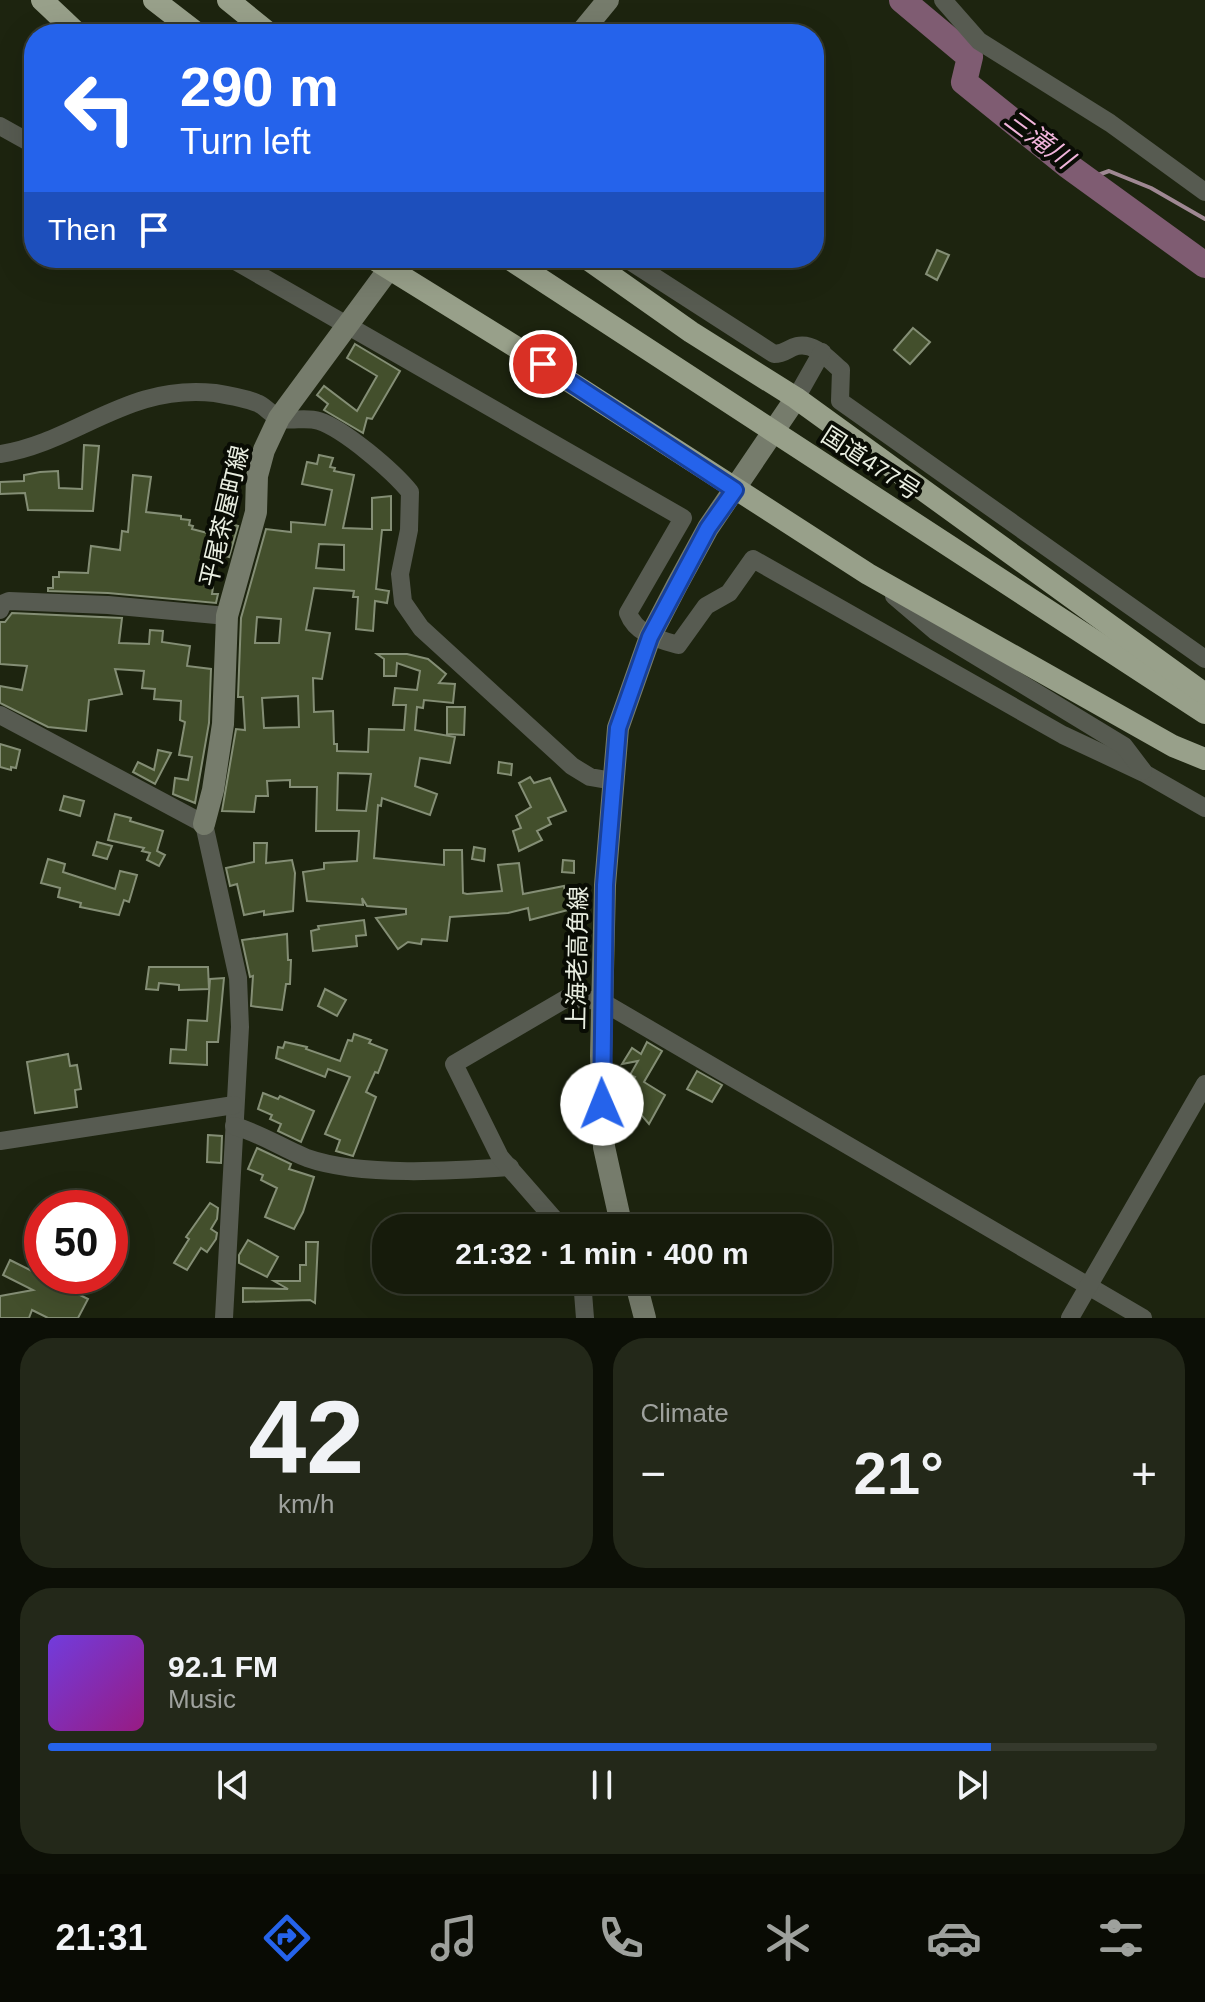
<!DOCTYPE html>
<html lang="en">
<head>
<meta charset="utf-8">
<style>
  :root { --surface:#161b0b; --page:#232819; --text:#f1f3f6; --muted:#9ea19d; --line:#35392c; --accent:#2563eb }
  body { margin:0; font-family:Arial,"Noto Sans JP",sans-serif; background:var(--page); color:var(--text); height:100vh; display:flex; flex-direction:column; font-size:30px; white-space:nowrap }
  * { box-sizing:border-box; margin:0 }
  p { font-size:26px; color:var(--muted) }
  .icon { flex:none; width:44px; height:44px; fill:none; stroke:currentColor; stroke-width:2; stroke-linecap:round; stroke-linejoin:round }
  .map { position:relative; height:1318px; overflow:hidden }
  .side { display:flex; flex-direction:column; gap:20px; padding:20px; background:#0c0f06; flex:1 }
  .side>* { flex:none }
  .top-card { position:absolute; left:24px; top:24px; width:800px; height:244px; border-radius:32px; box-shadow:0 8px 32px #0002,0 0 0 2px var(--line); background:#2563eb; color:#fff; overflow:hidden }
  .speed { position:absolute; left:24px; top:1190px; display:flex; gap:16px; font-size:40px; font-weight:700; text-align:center }
  .speed>* { display:grid; place-content:center; width:104px; height:104px; border-radius:50%; background:var(--surface); box-shadow:0 8px 32px #0002,0 0 0 2px var(--line); line-height:1 }
  .speed .limit { border:12px solid #d22; background:#fff; color:#111 }
  .pin { position:absolute; display:grid; place-items:center; width:68px; height:68px; color:#fff; margin:-34px; border:4px solid #fff; border-radius:50%; box-shadow:0 2px 8px #0007 }
  .me { position:absolute; width:88px; margin:-44px; rotate:359deg; stroke-linejoin:round; filter:drop-shadow(0 0 6px #0008) }
  .turn { display:flex; align-items:center; gap:28px; height:168px; padding:0 24px; font-size:36px }
  .turn .icon { width:104px; height:104px; stroke-width:2.5 }
  .turn b { display:block; font-size:56px; line-height:68px }
  .then { display:flex; align-items:center; height:76px; padding:0 24px; background:#0003; gap:16px; font-size:30px }
  .big { font-size:60px; font-weight:800; line-height:1.1 }
  .side .card { flex:1; display:flex; flex-direction:column; justify-content:center; gap:12px; min-width:0; padding:0 28px; border-radius:32px; background:var(--page) }
  .side .dial { align-items:center; gap:0 }
  .dial b { font-size:104px; line-height:1 }
  .song { display:flex; align-items:center; gap:24px }
  .cover { width:96px; height:96px; border-radius:12px; background:linear-gradient(135deg,hsl(260 70% 55%),hsl(310 70% 35%)) }
  .played { height:8px; border-radius:4px; background:linear-gradient(90deg,var(--accent) 85%,var(--line) 85%) }
  .keys { display:flex; justify-content:space-around; direction:ltr }
  .heat { display:flex; justify-content:space-between; align-items:center; font-size:44px; direction:ltr }
  .side .tiles { flex:1; display:grid; gap:20px; grid-template-columns:1fr 1fr }
  .card:last-child { grid-column:span 2 }
  .trip { position:absolute; left:372px; top:1214px; width:460px; height:80px; border-radius:32px; background:var(--surface); box-shadow:0 8px 32px #0002,0 0 0 2px var(--line); font-weight:800; line-height:80px; text-align:center }
  .tabs { display:flex; height:128px; justify-content:space-around; align-items:center; background:#090b04; color:var(--muted) }
  .tabs .icon { width:56px; height:56px }
  .tabs .current { color:var(--accent) }
  .tabs b { font-size:36px; color:var(--text) }
  .map>svg:first-child { display:block }
</style>
</head>
<body>
<div class="map">
<svg width="1205" height="1318" viewBox="0 0 1205 1318">
  <rect width="100%" height="100%" fill="#1d240f"/>
  <g fill="none" stroke-linecap="round" stroke-linejoin="round">
    <polyline stroke="#9f8893" stroke-width="4" points="1087,179 1109,171 1151,188 1205,219"/>
    <polyline stroke="#7f5c72" stroke-width="26" points="902,0 970,57 964,82 1067,165 1205,265"/>
  </g>
  <g fill="#434f2c" stroke="#848e75" stroke-width="2" fill-rule="evenodd">
    <polygon points="937,250 949,255 937,280 926,274"/>
    <polygon points="913,328 930,342 910,364 894,350"/>
    <polygon points="355,344 400,371 372,419 367,418 363,433 324,410 328,404 317,395 324,386 357,411 377,376 347,358"/>
    <polygon points="84,445 99,446 93,511 28,510 25,493 0,494 0,482 24,481 24,475 40,472 58,471 59,488 82,489"/>
    <path d="M319,455L333,458L330,467L335,468L334,471L354,475L343,528L372,529V498L391,496V530H382L376,589L389,591L387,603L375,601L373,631L356,629L358,597H353L354,591L314,588L306,630L330,633L322,679L313,678L314,712L333,711L334,744H337V751L368,752L369,729L404,730L406,705H393L395,688L417,690L420,671L397,663L396,676H384V659L377,654H407L428,659L446,674L439,683L455,684L453,703L424,700L423,708L417,707L415,730L455,737L450,763L420,758L415,786L437,794L430,815L382,798L381,806L378,805L374,858L444,865V850H462L463,893L467,894L502,891L498,865L519,863L523,894L564,886L568,910L530,920L528,908L508,913L450,917L447,941L422,939L421,944L408,942L398,949L376,918L406,914V909L367,906L362,898L363,905L307,901L303,872L324,869V863L357,861L359,831H316L317,787H290V780L267,781L268,796H256L254,812L222,811L236,729L245,730L243,697H238L241,618L266,529L291,532V522L325,525L332,490L302,484L307,462L317,464ZM319,544L344,545V570L316,568ZM257,617L281,619L279,643H255ZM298,696L299,727L264,728L262,698ZM338,773L371,774L366,811L337,810Z"/>
    <polygon points="133,475 151,477 146,512 181,516 181,519 190,520 189,525 193,526 192,529 227,538 231,524 238,526 229,557 215,553 205,586 213,587 212,594 218,594 216,603 108,593 48,591 48,588 53,588 53,577 59,577 59,572 88,573 91,546 120,550 122,531 128,532"/>
    <polygon points="12,613 122,618 119,643 149,644 150,630 163,631 162,642 190,646 187,666 211,669 209,723 195,803 173,794 175,778 188,780 192,757 179,755 185,722 180,720 181,701 154,699 155,689 142,688 144,671 115,669 122,694 89,700 86,731 48,727 0,703 0,686 22,690 27,666 0,664 0,622 5,622"/>
    <polygon points="447,707 465,707 464,735 447,734"/>
    <polygon points="0,744 20,750 16,768 11,767 11,770 0,767"/>
    <polygon points="158,750 171,753 155,784 133,772 138,762 154,770"/>
    <polygon points="499,762 512,764 511,775 498,773"/>
    <polygon points="530,777 534,783 550,778 566,811 548,818 551,824 537,831 542,840 519,851 513,831 521,828 516,816 531,807 519,783"/>
    <polygon points="64,796 84,801 80,816 60,810"/>
    <polygon points="115,814 131,818 130,821 163,831 157,851 165,855 159,866 147,860 150,853 142,851 144,848 108,840"/>
    <polygon points="97,842 112,846 107,859 93,855"/>
    <polygon points="254,843 267,843 266,863 292,860 295,873 293,911 264,915 264,911 244,915 237,884 230,886 226,868 254,862"/>
    <polygon points="474,847 485,849 484,861 472,859"/>
    <polygon points="48,859 65,864 63,872 115,889 120,871 137,875 129,902 124,900 119,915 80,907 81,903 58,897 60,888 41,883"/>
    <polygon points="563,860 574,861 574,873 562,872"/>
    <polygon points="364,920 366,935 356,936 357,946 313,951 311,931 319,929 318,926"/>
    <polygon points="287,934 288,960 291,960 290,984 286,984 282,1010 251,1006 253,976 250,977 242,940"/>
    <polygon points="149,967 208,967 209,989 179,990 179,985 159,983 158,990 146,989"/>
    <polygon points="224,978 218,1042 207,1042 207,1065 170,1063 171,1049 186,1050 188,1020 207,1021 210,979"/>
    <polygon points="325,989 346,1000 337,1016 318,1006"/>
    <polygon points="354,1034 371,1040 369,1043 387,1050 378,1073 375,1072 366,1092 376,1097 353,1156 336,1151 340,1140 325,1134 350,1077 328,1069 325,1077 276,1058 278,1047 283,1048 285,1042 307,1047 306,1049 340,1061 348,1040 352,1041"/>
    <polygon points="647,1042 662,1051 644,1082 665,1095 649,1124 637,1110 640,1105 630,1085 635,1077 630,1075 638,1061 622,1064 632,1048 641,1054"/>
    <polygon points="68,1054 70,1066 77,1065 81,1089 75,1090 77,1107 35,1113 27,1062"/>
    <polygon points="697,1071 722,1085 712,1102 687,1089"/>
    <polygon points="263,1093 278,1099 280,1096 314,1111 301,1142 278,1131 281,1124 270,1119 272,1115 258,1109"/>
    <polygon points="208,1135 222,1136 221,1163 207,1162"/>
    <polygon points="257,1148 291,1164 289,1169 314,1177 303,1212 294,1229 265,1217 277,1188 261,1180 263,1175 248,1169"/>
    <polygon points="210,1203 218,1208 217,1219 211,1229 217,1233 216,1239 207,1252 201,1248 187,1270 174,1263 189,1239 186,1237"/>
    <polygon points="248,1240 278,1257 267,1277 239,1263 239,1255"/>
    <polygon points="306,1242 318,1242 315,1303 310,1300 243,1302 243,1288 288,1289 274,1281 300,1281 300,1265 306,1265"/>
    <polygon points="10,1260 88,1299 78,1318 48,1318 32,1310 29,1318 0,1318 0,1296 33,1290 3,1275"/>
  </g>
  <g fill="none" stroke-linecap="round" stroke-linejoin="round">
    <g stroke="#575b51" stroke-width="18">
      <polyline points="943,0 979,41 1110,123 1205,192"/>
      <polyline points="0,126 34,145"/>
      <path d="M230,258L683,518L628,613C636,634 658,639 678,645L706,606L729,593L753,559L1063,735L1144,773L1205,808"/>
      <path d="M625,258L774,354C785,354 788,348 797,346C815,342 829,360 841,370L840,401L1205,659"/>
      <polyline points="796,398 822,352"/>
      <path d="M0,454C77,442 127,383 215,393C227,395 245,398 257,403C266,406 272,417 282,419C294,421 307,417 319,421C344,429 393,471 410,492L409,530L400,574L403,602L421,628L572,766L590,777L613,781"/>
      <polyline points="894,596 935,631 1124,746 1143,771"/>
      <polyline points="0,610 2,604 9,601 108,605 227,616"/>
      <polyline points="0,715 204,824 238,978 240,1027 224,1318"/>
      <path d="M234,1126C260,1133 282,1148 307,1158C361,1177 453,1171 510,1167"/>
      <polyline points="0,1141 234,1105"/>
      <polyline points="562,1228 500,1157 454,1064 567,998 601,1001 1143,1318"/>
      <polyline points="582,1280 585,1318"/>
      <polyline points="1070,1318 1205,1084"/>
    </g>
    <g stroke="#767c6c" stroke-width="22">
      <polyline points="580,34 608,0"/>
      <polyline points="204,824 213,790 223,724 227,616 256,512 257,476 264,450 279,418 397,258"/>
      <polyline points="622,1228 604,1147 601,1056 605,885 618,728 650,637 677,585 708,528 796,398"/>
      <polyline points="635,1280 645,1318"/>
    </g>
    <g stroke="#98a08a" stroke-width="22">
      <polyline points="42,0 78,34"/>
      <polyline points="154,0 198,34"/>
      <polyline points="228,0 270,34"/>
      <polyline points="372,258 519,349 868,574 1173,746 1205,759"/>
      <polyline points="508,258 1205,713"/>
      <polyline points="586,258 691,332 796,398 1205,694"/>
    </g>
  </g>
  <g fill="none" stroke-linecap="round" stroke-linejoin="round">
    <defs>
      <polyline id="route" points="543,364 735,490 708,528 650,637 618,728 605,885 602,1104"/>
    </defs>
    <use href="#route" stroke="#184099" stroke-width="20"/>
    <use href="#route" stroke="#2563eb" stroke-width="14"/>
  </g>
  <g text-anchor="middle" dominant-baseline="central" stroke-width="8" stroke-linejoin="round" paint-order="stroke">
    <g font-size="24" fill="#e9eee1" stroke="#090c04">
      <text transform="translate(871 463) rotate(33)">国道477号</text>
      <text transform="translate(224 516) rotate(-77)">平尾茶屋町線</text>
      <text transform="translate(577 958) rotate(-89)">上海老高角線</text>
    </g>
    <g font-size="26" font-style="italic" fill="#f1b4db" stroke="#090c04">
      <text transform="translate(1039 139) rotate(37)">三滝川</text>
    </g>
  </g>
</svg>
<div class="speed"><div class="limit">50</div></div>
<div class="pin" style="left:543px;top:364px;background:#d93025"><svg class="icon" aria-label="arrive" viewBox="0 0 24 24"><path d="M6 21V4h12l-3 4 3 4H6"/></svg></div>
<svg class="me" style="left:602px;top:1104px" viewBox="-20 -20 40 40"><circle r="19" fill="#fff"/><path d="M0-13L10 11 0 6-10 11z" fill="#2563eb"/></svg>
<div class="trip">21:32 · 1 min · 400 m</div>
<div class="top-card">
<div class="turn"><svg class="icon" aria-label="left" viewBox="0 0 24 24"><path d="M17 20v-9H6M10 6l-5 5 5 5"/></svg><div><b>290 m</b>Turn left</div></div>
<div class="then">Then<svg class="icon" aria-label="arrive" viewBox="0 0 24 24"><path d="M6 21V4h12l-3 4 3 4H6"/></svg></div>
</div>
</div>
<section class="side">
<div class="tiles">
<div class="card dial"><b>42</b><p>km/h</p></div>
<div class="card"><p>Climate</p>
<div class="heat"><a>−</a><b class="big">21°</b><a>+</a></div>
</div>
<div class="card">
<div class="song"><i class="cover"></i><div><b>92.1 FM</b><p>Music</p></div></div>
<div class="played"></div>
<div class="keys"><svg class="icon" aria-label="previous" viewBox="0 0 24 24"><path d="M18 5L8 12l10 7zM5 5v14"/></svg><svg class="icon" aria-label="pause" viewBox="0 0 24 24"><path d="M8 5v14M16 5v14"/></svg><svg class="icon" aria-label="next" viewBox="0 0 24 24"><path d="M6 5l10 7-10 7zM19 5v14"/></svg></div>
</div>
</div>
</section>
<nav class="tabs">
<b>21:31</b>
<svg class="icon current" aria-label="directions" viewBox="0 0 24 24"><path d="M12 3l9 9-9 9-9-9zM9 14v-3h6M13 9l2 2-2 2"/></svg>
<svg class="icon" aria-label="music" viewBox="0 0 24 24"><path d="M9 18V5l10-2v13"/><circle cx="6" cy="18" r="3"/><circle cx="16" cy="16" r="3"/></svg>
<svg class="icon" aria-label="phone" viewBox="0 0 24 24"><path d="M5 4h4l2 5-3 2q2 4 5 5l2-3 5 2v4C11 20 4 13 5 4z"/></svg>
<svg class="icon" aria-label="climate" viewBox="0 0 24 24"><path d="M12 3v18M4 7l16 10M4 17L20 7"/></svg>
<svg class="icon" aria-label="car" viewBox="0 0 24 24"><path d="M5 17H2v-5l4-1 3-4h7l3 4 3 1v5h-3M9 17h6M6 11h13"/><circle cx="7" cy="17" r="2"/><circle cx="17" cy="17" r="2"/></svg>
<svg class="icon" aria-label="filters" viewBox="0 0 24 24"><path d="M4 7h16M4 17h16"/><circle cx="9" cy="7" r="2"/><circle cx="15" cy="17" r="2"/></svg>
</nav>
</body>
</html>
